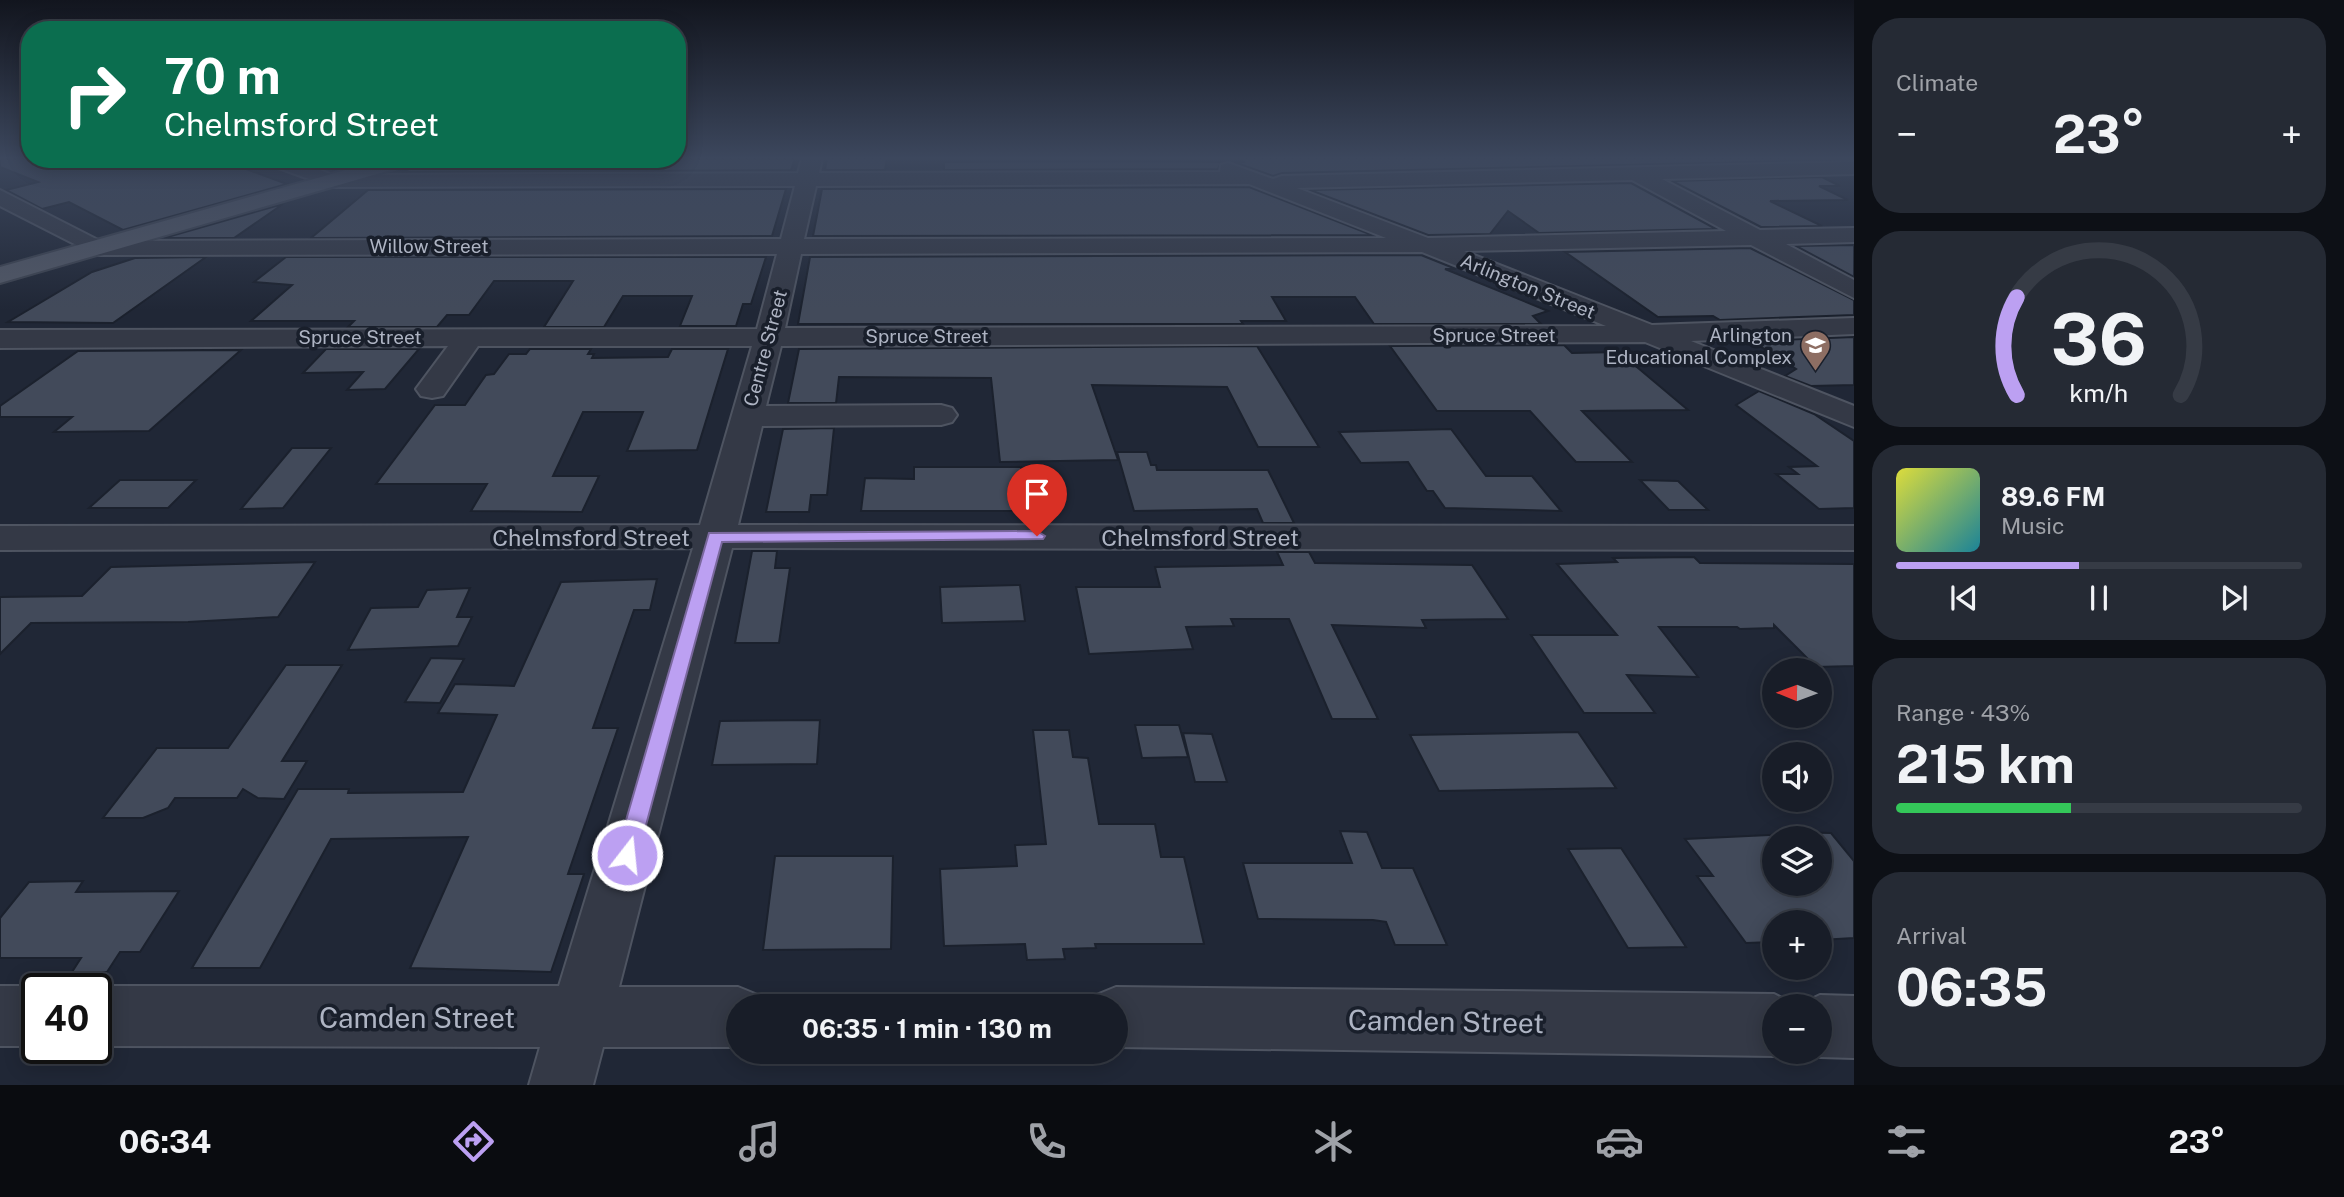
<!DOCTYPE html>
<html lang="en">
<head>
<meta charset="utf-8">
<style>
  :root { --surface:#181d28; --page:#252a34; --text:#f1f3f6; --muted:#9fa2a8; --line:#363b45; --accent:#bca0f2 }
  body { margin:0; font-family:"Public Sans",sans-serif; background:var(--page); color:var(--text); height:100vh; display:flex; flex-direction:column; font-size:26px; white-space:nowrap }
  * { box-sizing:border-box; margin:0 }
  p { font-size:23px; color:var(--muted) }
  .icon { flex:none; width:38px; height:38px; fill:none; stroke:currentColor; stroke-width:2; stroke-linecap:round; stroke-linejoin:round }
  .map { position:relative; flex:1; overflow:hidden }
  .drawer { display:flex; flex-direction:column; gap:18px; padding:18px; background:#0d1016; width:490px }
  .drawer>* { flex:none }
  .guide { position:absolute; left:21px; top:21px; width:665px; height:147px; border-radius:28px; box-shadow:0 4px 18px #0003,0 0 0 2px var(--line); background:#0b6e4f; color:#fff; overflow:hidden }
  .needle { width:46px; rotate:271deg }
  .tools { position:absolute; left:1762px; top:658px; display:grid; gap:14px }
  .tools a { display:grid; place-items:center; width:70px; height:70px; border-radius:50%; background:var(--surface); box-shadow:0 4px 18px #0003,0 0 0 2px var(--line); font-size:35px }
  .speed { position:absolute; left:21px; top:973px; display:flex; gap:14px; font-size:35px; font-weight:700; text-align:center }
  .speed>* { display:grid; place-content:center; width:91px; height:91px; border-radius:50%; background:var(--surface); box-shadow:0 4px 18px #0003,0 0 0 2px var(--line); line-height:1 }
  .speed .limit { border:4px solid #111; border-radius:10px; background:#fff; color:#111 }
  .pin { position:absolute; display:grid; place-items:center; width:60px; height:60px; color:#fff; margin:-72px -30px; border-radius:50% 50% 50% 0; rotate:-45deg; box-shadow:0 0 7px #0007 }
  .pin .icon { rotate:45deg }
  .me { position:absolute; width:77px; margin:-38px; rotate:16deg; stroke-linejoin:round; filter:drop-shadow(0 0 5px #0008) }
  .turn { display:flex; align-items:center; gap:24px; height:147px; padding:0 28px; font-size:32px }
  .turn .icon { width:91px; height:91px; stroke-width:2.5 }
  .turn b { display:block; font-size:49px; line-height:60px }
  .big { font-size:52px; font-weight:700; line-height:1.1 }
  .drawer .card { flex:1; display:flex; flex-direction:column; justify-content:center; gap:10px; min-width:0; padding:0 24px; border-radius:28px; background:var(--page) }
  .drawer .dial { align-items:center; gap:0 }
  .dial svg { height:182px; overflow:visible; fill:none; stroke:var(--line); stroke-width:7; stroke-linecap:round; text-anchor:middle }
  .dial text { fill:var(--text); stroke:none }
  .song { display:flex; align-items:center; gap:21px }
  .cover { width:84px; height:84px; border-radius:10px; background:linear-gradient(135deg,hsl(60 70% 55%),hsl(190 70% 35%)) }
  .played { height:7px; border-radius:4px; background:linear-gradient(90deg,var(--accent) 45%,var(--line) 45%) }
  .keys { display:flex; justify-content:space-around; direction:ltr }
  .heat { display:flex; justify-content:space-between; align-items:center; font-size:38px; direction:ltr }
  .charge { height:10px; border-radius:5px; background:linear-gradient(90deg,#34c759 43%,var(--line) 0) }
  .trip { position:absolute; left:726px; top:994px; width:402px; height:70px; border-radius:35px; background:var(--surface); box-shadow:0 4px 18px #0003,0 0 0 2px var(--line); font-weight:700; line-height:70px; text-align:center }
  .menu { display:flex; height:112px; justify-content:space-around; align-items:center; background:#0a0c10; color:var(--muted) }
  .menu .icon { width:49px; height:49px }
  .menu .current { color:var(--accent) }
  .menu b { font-size:32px; color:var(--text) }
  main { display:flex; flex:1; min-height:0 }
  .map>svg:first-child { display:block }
</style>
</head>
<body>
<main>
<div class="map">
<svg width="1854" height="1085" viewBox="0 0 1854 1085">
  <rect width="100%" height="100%" fill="#202736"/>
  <polygon fill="#233438" points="291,159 375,159 327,172"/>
  <g fill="#424a5a" stroke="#1b212d" stroke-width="2" fill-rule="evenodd">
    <polygon points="827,158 887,158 885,170 825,170"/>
    <polygon points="1240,158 1781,158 1787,161 1282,173 1273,176 1234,162 1244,162"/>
    <polygon points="0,159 219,159 287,184 123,230 69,202 42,209 6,190 38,182 0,167"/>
    <polygon points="453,159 795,159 791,170 404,172 414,166 429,166 437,160"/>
    <polygon points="1132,161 1221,162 1218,169 944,170 944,162"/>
    <polygon points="1822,177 1840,186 1819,186 1848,200 1770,201 1822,226 1761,227 1672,181"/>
    <polygon points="1631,183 1716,229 1539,233 1508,211 1490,234 1428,235 1310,190"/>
    <polygon points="1249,187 1372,235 813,236 822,189"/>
    <polygon points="786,189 772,236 311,238 368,190"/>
    <polygon points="283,204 234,238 164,238"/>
    <polygon points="1854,245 1854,277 1796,246"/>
    <polygon points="1750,248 1854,300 1854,315 1720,320 1713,316 1658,317 1565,252"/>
    <polygon points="1421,255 1456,269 1445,269 1548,311 1533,316 1541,324 1374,324 1355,297 1272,297 1286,321 1241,321 1243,324 798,324 810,257"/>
    <polygon points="206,257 113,323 8,322 92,272 135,258"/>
    <polygon points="286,257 766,257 751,304 743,304 736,326 680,326 692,296 623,296 604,327 544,327 573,281 494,281 469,315 447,315 437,327 348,327 354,321 251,321 292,285 254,282"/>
    <polygon points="1854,337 1854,385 1811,386 1785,376 1796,369 1752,341"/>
    <polygon points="1564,345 1572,353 1619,352 1688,410 1582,411 1632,462 1576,462 1530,411 1437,411 1390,346"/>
    <polygon points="1257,346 1319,447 1258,447 1227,387 1092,385 1118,460 1000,462 991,378 839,377 836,403 788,403 799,349"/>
    <polygon points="326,349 419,349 385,389 347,390 363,372 303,373"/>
    <polygon points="530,349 591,349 588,354 594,354 592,358 668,357 672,349 728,349 697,450 627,451 643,412 583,412 553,476 599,476 582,512 471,511 487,484 376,484 435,405 465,405 486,375 494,374 509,354 526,354"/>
    <polygon points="241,350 149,431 54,432 72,417 0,417 0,406 78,351"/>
    <polygon points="1759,391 1814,414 1854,441 1854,508 1819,509 1776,474 1798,474 1789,467 1817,466 1736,405"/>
    <polygon points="834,428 827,495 811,495 809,512 766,512 783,429"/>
    <polygon points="1451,429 1486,476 1532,476 1561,511 1445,508 1433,491 1427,491 1408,462 1361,463 1339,432"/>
    <polygon points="292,448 331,448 283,508 241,509"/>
    <polygon points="1117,452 1147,452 1151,465 1156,465 1157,470 1268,470 1294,523 1263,523 1257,509 1134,511"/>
    <polygon points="914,467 1021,467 1029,511 861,511 865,478 914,479"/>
    <polygon points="120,480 196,480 168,508 89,508"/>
    <polygon points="1640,480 1678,481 1708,510 1669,510"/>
    <polygon points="752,551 777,551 775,568 790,568 779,643 735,643"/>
    <polygon points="1277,552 1309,552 1315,563 1472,565 1508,619 1422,620 1426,628 1332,625 1378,719 1332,719 1289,619 1231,619 1234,626 1186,627 1193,649 1089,654 1076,587 1160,587 1155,567 1283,565"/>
    <polygon points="1694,557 1700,563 1854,564 1854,666 1816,667 1774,625 1774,628 1740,629 1737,627 1659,627 1698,677 1627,675 1655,713 1584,713 1531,635 1617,635 1557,564 1617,562 1613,558"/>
    <polygon points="315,562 278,617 188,622 31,623 0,654 0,597 82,596 111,567"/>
    <polygon points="657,579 650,610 634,610 593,728 618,728 568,874 584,874 551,972 410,968 468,837 331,839 260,968 192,968 298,789 349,789 348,793 463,792 497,715 438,713 455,684 514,686 561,582"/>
    <polygon points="1020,585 1025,621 942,623 940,587"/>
    <polygon points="470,588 457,617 472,617 458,646 348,650 371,608 418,607 427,590"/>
    <polygon points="431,658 464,659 440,703 405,702"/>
    <polygon points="286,665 342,665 282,761 307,761 284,799 258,798 243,789 237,798 175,798 168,808 143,818 103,818 157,748 228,748"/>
    <polygon points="820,720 817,764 712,765 720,721"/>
    <polygon points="1135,725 1179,725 1188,757 1142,758"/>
    <polygon points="1033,730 1069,730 1073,757 1088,758 1099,824 1155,824 1161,857 1184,857 1204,944 1095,944 1096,948 1063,949 1065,959 1027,960 1025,944 944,946 940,869 1017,866 1015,845 1046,844"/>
    <polygon points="1578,732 1616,788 1439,791 1410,735"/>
    <polygon points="1183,733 1212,734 1227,782 1195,782"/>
    <polygon points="1340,831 1367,832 1382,868 1413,868 1447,945 1395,945 1386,922 1373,920 1258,919 1243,863 1352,863"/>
    <path d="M1786,832L1831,833L1854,861V938L1820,940V922H1774V942L1746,943L1697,876H1713L1685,839L1788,834ZM1774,838H1820V884H1774Z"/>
    <polygon points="1621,848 1644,883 1686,947 1628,948 1568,849"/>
    <polygon points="775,856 893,856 891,949 763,950"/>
    <polygon points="83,881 76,892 179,891 140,952 120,952 107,972 72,972 81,958 0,958 0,918 29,882"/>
  </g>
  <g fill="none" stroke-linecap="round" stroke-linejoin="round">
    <defs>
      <g id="minor">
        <path d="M802,158H822L819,173L1220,172L1221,165L1228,163L1273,179L1282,176L1854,162V174L1662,179L1760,230L1854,228V242L1786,244L1854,280V298L1751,245L1464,251L1652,325L1854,318V334L1691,341L1854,406V427L1645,342L781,346L766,406L941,405L952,408L957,415L952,422L941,425L762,426L738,525L1854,526V550L732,548L619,987H738L760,996L764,1006H738V1047H603L593,1085H529L540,1047L96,1046V989H89L96,986H559L693,548L0,550V526L700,525L752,346H478L443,396L432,398L421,396L416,389L448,346L0,348V330L757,329L777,254L96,255L0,206V190L100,241L781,239L795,186L331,187L265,163L262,159H291L333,175L798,173ZM1632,180L1726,231L1428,238L1297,188ZM1249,184L1386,238L804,239L816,186ZM1422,252L1606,326L785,328L801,254Z"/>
        <polygon points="0,986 37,986 44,989 37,989 37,1046 0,1046"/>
        <polygon points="1116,987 1774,994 1797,1006 1774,1006 1774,1052 1783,1052 1774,1056 1116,1047 1116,1006 1090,1006 1094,996"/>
        <polygon points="1820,995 1854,996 1854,1058 1820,1057 1808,1052 1820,1052 1820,1006 1797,1006"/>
      </g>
      <polygon id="major" points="385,159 418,159 415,163 0,283 0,267"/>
    </defs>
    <use href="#minor" stroke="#4e5461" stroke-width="4"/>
    <use href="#major" stroke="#3d4350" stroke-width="4"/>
    <use href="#minor" fill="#343946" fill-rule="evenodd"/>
    <use href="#major" fill="#525866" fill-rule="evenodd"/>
  </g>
  <linearGradient id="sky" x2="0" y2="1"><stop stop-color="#12151e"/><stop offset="0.51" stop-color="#3c475d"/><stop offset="1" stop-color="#3c475d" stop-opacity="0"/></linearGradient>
  <rect width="1854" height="310" fill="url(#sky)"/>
  <polygon fill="#bca0f2" stroke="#7a689d" stroke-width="2" points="1037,531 1045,536 1043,539 722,542 638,855 635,862 627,864 619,862 616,855 709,533"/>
  <defs>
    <symbol id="school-pin" viewBox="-11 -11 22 30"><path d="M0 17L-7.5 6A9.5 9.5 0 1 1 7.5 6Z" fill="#8d6e63" stroke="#191f2b"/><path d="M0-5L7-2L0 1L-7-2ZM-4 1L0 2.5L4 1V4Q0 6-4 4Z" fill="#fff"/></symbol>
  </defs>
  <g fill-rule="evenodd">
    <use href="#school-pin" x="1798" y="328" width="35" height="47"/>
  </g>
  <g text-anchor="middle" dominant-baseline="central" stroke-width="7" stroke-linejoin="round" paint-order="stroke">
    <g font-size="19" fill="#aeb4c3" stroke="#191f2b">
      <text x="429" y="246">Willow Street</text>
      <text transform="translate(1528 286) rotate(22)">Arlington Street</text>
      <text x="1494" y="335">Spruce Street</text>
      <text x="927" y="336">Spruce Street</text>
      <text x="360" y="337">Spruce Street</text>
      <text transform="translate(765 348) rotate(-75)">Centre Street</text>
    </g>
    <g font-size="19" fill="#aeb4c3" stroke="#191f2b" text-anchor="end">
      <text x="1792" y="335">Arlington<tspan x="1792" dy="22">Educational Complex</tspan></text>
    </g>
    <g font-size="23" fill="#aeb4c3" stroke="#191f2b">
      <text x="591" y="537">Chelmsford Street</text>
      <text x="1200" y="537">Chelmsford Street</text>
    </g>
    <g font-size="28" fill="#aeb4c3" stroke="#191f2b">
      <text x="417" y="1017">Camden Street</text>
      <text transform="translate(1446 1021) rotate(1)">Camden Street</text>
    </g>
  </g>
</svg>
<div class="tools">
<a><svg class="needle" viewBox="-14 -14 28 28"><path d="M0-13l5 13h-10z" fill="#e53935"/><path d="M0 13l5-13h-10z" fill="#9fa2a8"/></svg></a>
<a><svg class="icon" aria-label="sound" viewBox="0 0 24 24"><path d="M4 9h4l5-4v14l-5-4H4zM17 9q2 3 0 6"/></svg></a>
<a><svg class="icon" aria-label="layers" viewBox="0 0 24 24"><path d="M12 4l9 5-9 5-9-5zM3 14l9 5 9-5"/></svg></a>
<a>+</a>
<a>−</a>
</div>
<div class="speed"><div class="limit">40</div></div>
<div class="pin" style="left:1037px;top:536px;background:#d93025"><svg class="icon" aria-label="arrive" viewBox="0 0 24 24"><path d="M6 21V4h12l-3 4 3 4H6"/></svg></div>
<svg class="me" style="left:627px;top:855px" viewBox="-20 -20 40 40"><circle r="17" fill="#bca0f2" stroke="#fff" stroke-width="3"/><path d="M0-11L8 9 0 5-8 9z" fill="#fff"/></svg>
<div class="trip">06:35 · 1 min · 130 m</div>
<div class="guide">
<div class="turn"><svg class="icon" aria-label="right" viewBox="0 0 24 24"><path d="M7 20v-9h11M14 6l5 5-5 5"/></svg><div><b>70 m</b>Chelmsford Street</div></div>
</div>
</div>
<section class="drawer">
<div class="card"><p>Climate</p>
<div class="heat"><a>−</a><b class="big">23°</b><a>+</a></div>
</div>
<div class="card dial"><svg viewBox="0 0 100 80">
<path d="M14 69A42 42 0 1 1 86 69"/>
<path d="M14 69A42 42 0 0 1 14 26" stroke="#bca0f2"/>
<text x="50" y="56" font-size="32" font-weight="700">36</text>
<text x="50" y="72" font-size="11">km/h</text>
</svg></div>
<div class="card">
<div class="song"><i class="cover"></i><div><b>89.6 FM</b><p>Music</p></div></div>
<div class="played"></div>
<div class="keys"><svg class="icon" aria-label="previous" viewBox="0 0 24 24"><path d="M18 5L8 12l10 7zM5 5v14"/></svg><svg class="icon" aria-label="pause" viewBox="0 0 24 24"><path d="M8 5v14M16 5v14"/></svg><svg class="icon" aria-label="next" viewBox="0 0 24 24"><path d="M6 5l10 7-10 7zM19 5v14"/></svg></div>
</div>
<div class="card"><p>Range · 43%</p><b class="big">215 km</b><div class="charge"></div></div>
<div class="card"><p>Arrival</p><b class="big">06:35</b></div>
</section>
</main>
<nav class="menu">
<b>06:34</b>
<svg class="icon current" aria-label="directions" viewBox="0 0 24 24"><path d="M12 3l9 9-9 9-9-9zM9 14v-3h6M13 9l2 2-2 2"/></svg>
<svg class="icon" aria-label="music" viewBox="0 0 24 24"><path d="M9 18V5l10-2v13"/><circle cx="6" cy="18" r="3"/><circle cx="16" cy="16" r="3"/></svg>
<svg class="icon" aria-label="phone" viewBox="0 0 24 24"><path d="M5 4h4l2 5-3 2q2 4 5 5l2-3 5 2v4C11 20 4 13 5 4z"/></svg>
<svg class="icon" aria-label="climate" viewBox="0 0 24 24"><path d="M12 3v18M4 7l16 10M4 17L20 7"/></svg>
<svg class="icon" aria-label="car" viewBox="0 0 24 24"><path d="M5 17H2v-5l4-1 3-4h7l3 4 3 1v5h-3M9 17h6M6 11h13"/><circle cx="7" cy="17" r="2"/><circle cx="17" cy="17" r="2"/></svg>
<svg class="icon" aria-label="filters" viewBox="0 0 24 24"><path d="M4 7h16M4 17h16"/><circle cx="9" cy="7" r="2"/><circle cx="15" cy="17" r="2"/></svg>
<b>23°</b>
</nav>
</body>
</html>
